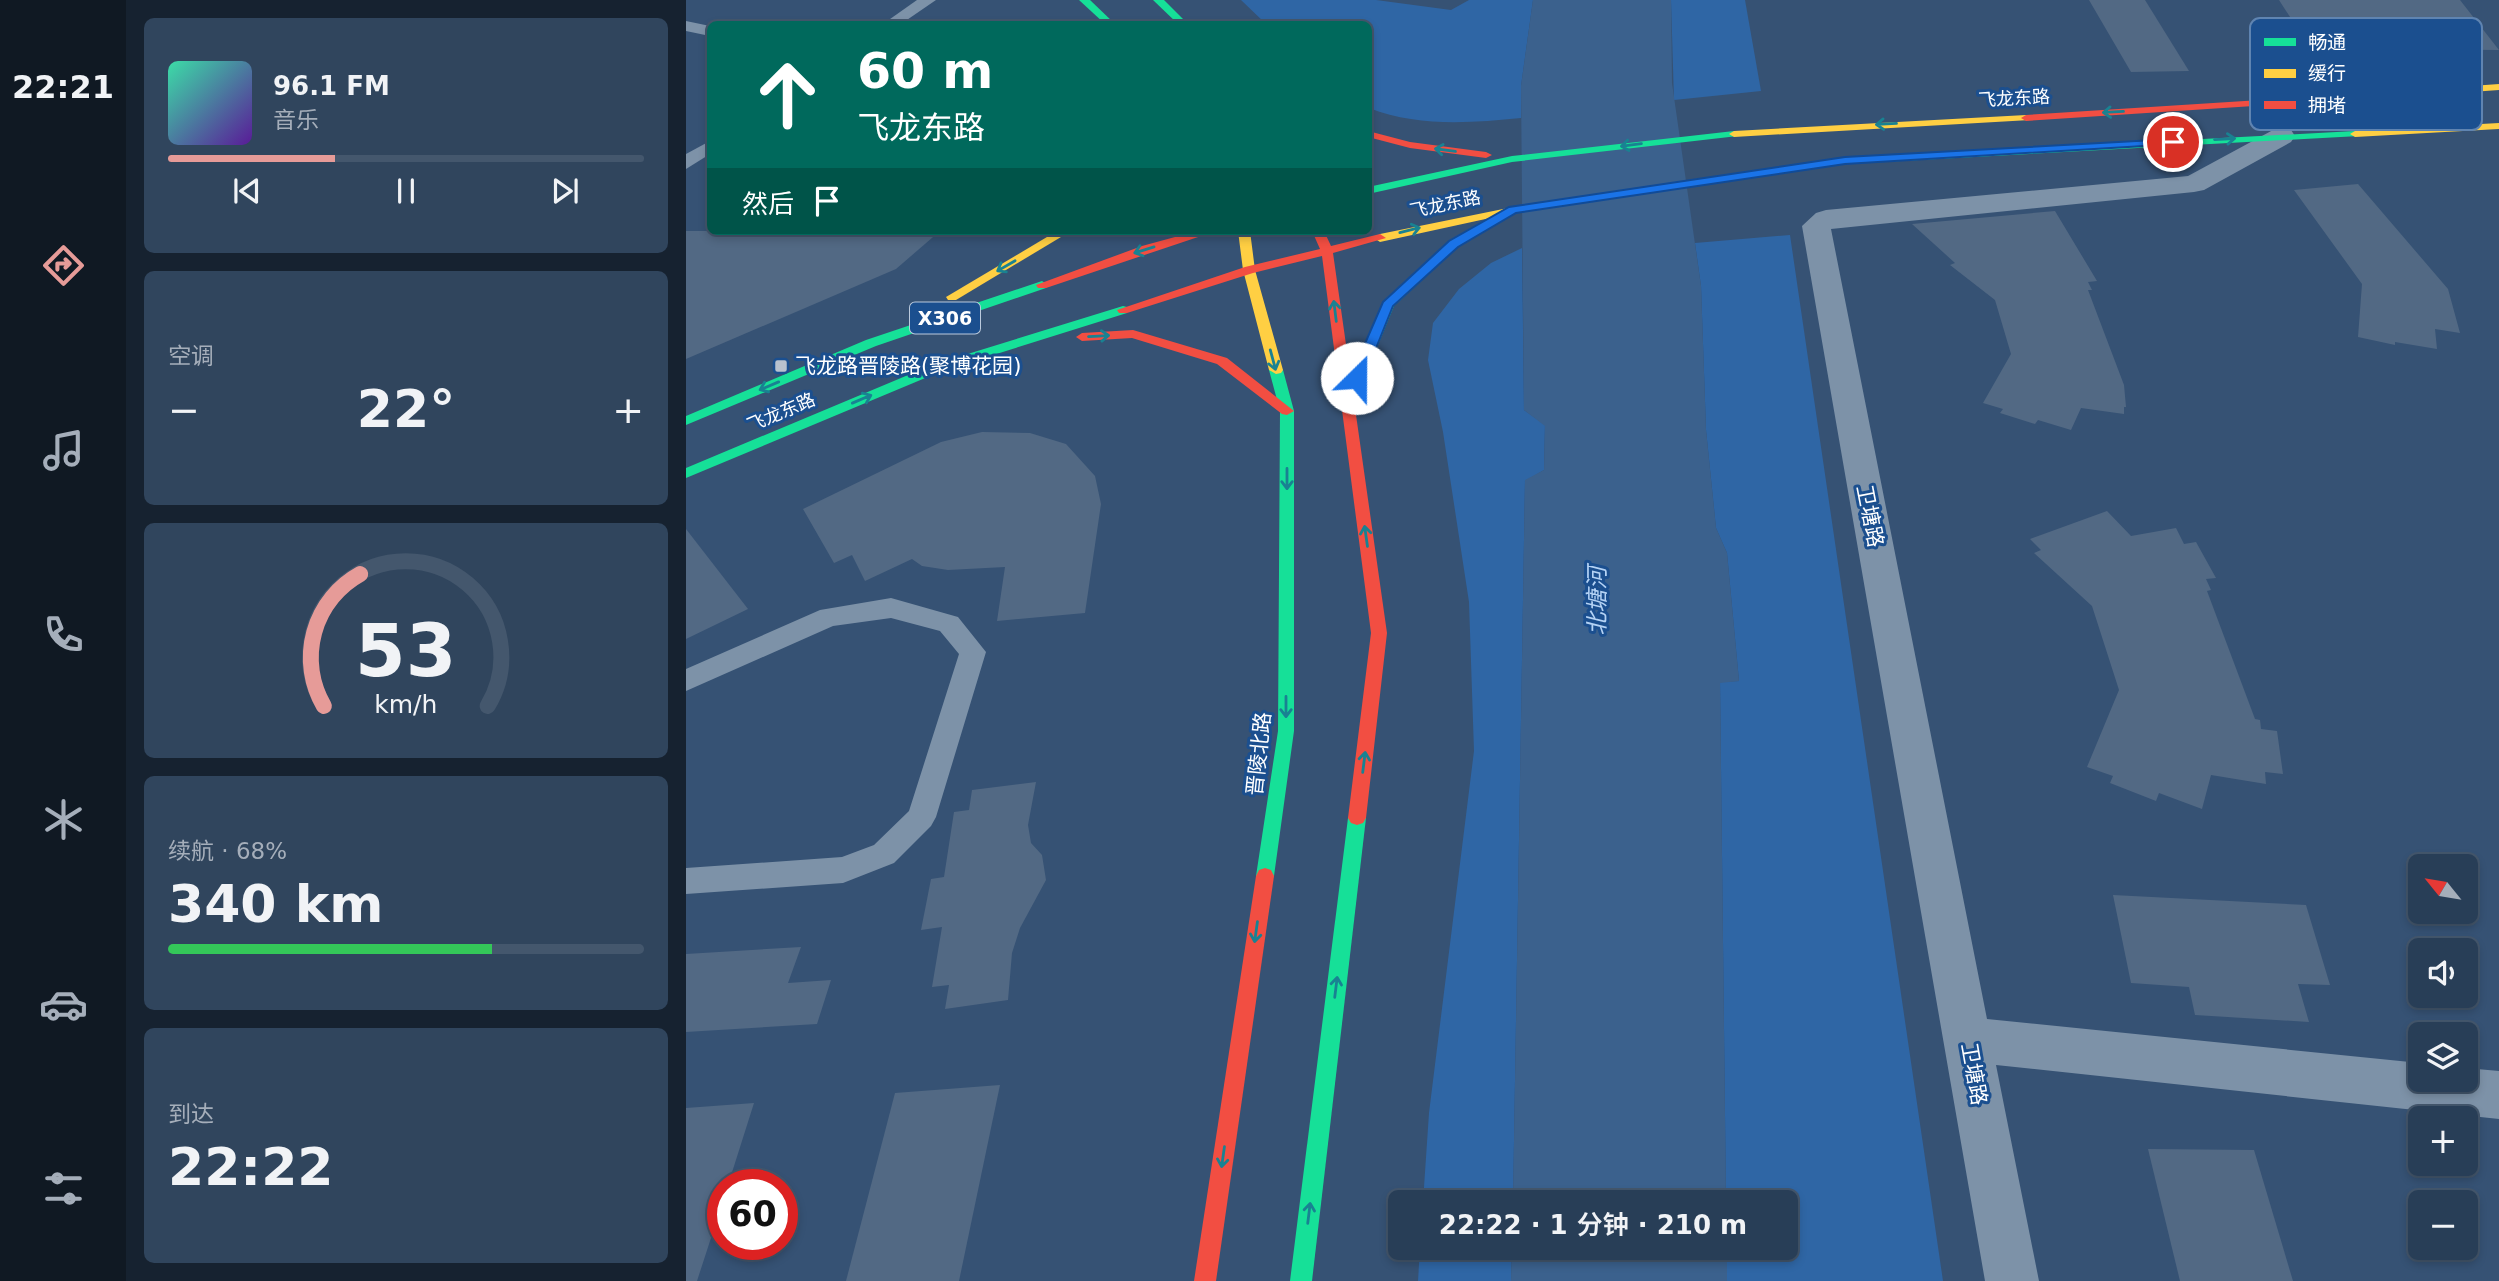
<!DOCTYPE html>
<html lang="zh">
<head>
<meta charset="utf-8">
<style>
  :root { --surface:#283e57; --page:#30455d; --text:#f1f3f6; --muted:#a5aeba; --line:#44576d; --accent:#e69b98 }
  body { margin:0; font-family:"DejaVu Sans","Noto Sans SC",sans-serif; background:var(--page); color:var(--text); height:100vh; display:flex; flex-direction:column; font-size:26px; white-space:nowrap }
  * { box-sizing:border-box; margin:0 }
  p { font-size:23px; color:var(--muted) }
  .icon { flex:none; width:38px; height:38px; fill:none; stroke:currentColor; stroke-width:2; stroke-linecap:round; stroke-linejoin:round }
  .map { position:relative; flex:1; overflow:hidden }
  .side { display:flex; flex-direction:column; gap:18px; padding:18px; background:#162230; width:560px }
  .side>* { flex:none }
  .hud { position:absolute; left:21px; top:21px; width:665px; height:214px; border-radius:10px; box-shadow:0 4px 10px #0003,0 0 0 2px var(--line); background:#00695c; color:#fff; overflow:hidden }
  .needle { width:46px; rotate:300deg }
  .fabs { position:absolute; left:1722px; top:854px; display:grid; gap:14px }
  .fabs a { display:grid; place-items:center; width:70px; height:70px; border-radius:10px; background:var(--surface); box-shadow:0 4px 10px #0003,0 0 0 2px var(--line); font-size:35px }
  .speed { position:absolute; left:21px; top:1169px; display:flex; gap:14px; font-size:35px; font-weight:700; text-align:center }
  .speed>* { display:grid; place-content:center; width:91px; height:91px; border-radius:50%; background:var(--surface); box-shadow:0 4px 10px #0003,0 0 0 2px var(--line); line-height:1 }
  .speed .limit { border:10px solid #d22; background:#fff; color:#111 }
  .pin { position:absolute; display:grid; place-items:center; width:60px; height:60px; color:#fff; margin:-30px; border:4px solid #fff; border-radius:50%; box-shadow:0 2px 7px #0007 }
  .me { position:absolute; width:77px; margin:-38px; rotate:23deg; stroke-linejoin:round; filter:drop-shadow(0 0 5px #0008) }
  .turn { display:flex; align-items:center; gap:24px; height:147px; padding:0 35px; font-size:32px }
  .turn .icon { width:91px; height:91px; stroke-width:2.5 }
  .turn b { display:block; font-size:49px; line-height:60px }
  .then { display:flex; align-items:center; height:66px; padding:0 35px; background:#0003; gap:14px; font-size:26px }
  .big { font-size:52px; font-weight:600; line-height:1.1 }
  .side .tile { flex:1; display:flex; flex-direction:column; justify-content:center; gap:10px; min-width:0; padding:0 24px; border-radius:10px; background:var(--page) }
  .side .dial { align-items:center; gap:0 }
  .dial svg { height:182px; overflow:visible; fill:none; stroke:var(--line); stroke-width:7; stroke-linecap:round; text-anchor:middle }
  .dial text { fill:var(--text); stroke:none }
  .song { display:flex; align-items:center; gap:21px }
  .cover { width:84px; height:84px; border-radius:10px; background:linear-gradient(135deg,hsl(160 70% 55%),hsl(270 70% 35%)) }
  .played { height:7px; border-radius:4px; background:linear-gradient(90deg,var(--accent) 35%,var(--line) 35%) }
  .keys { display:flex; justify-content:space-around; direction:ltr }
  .heat { display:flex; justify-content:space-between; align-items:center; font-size:38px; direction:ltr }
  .charge { height:10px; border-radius:5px; background:linear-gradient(90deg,#34c759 68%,var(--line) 0) }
  .trip { position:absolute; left:702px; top:1190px; width:410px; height:70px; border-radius:10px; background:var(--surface); box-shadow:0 4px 10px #0003,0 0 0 2px var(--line); font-weight:600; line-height:70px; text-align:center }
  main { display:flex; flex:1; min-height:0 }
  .menu { display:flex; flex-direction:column; width:126px; justify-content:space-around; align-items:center; background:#101923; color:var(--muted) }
  .menu .icon { width:49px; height:49px }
  .menu .active { color:var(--accent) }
  .menu b { font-size:32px; color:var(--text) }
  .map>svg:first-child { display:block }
</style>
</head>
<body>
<main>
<nav class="menu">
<b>22:21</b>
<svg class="icon active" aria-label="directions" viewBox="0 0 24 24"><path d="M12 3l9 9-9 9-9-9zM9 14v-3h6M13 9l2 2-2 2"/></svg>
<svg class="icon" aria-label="music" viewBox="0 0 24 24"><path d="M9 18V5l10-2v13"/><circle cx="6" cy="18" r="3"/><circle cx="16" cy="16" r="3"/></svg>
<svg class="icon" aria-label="phone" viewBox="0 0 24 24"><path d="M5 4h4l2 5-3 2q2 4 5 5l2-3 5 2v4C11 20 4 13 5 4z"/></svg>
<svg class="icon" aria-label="climate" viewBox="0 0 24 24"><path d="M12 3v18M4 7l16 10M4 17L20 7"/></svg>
<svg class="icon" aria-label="car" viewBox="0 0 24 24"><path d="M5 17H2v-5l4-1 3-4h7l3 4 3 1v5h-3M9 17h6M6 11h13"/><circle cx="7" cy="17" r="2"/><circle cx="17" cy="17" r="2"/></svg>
<svg class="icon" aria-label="filters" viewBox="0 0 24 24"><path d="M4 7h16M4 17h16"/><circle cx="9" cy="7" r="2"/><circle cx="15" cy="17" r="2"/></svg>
</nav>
<section class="side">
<div class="tile">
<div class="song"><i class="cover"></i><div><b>96.1 FM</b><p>音乐</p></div></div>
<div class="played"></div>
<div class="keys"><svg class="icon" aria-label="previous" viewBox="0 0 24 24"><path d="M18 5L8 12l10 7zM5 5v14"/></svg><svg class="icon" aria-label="pause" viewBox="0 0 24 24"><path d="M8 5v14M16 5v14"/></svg><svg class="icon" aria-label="next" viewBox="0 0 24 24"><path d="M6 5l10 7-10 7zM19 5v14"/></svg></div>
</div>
<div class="tile"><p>空调</p>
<div class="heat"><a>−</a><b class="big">22°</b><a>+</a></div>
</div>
<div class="tile dial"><svg viewBox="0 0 100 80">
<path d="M14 69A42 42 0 1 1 86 69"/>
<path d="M14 69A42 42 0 0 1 30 11" stroke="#e69b98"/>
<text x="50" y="56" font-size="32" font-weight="700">53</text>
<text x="50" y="72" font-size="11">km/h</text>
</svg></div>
<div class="tile"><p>续航 · 68%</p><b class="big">340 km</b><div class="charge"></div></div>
<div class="tile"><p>到达</p><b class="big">22:22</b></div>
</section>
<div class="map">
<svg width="1813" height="1281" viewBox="0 0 1813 1281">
  <rect width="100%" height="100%" fill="#365274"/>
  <g fill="#2f66a5">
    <path d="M555,0H690L765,10L783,0H847L835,86V118C784,123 731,127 683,108L682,24H580Z"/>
    <polygon points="985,0 1059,0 1075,91 988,100"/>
    <polygon points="1104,235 1257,1281 1041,1281 1041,1248 1099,1248 1099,1202 1040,1202 1034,682 1053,681 1041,553 1030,528 1020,430 1015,286 1009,243"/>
    <polygon points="836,248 838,410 859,425 858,470 839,481 827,1202 737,1202 743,1113 788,751 783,602 757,432 742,360 747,323 773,289 805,263"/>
    <polygon points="734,1248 826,1248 825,1281 732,1281"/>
  </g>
  <g fill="#3b618d">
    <polygon points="847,0 985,0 986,83 1015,286 1020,430 1030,528 1041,553 1053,681 1034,683 1040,1202 827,1202 839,480 858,470 859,426 838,410 835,86"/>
    <polygon points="826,1248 1041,1248 1041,1281 825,1281"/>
  </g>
  <g fill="#526984">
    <polygon points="1403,0 1459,0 1503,71 1445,72"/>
    <polygon points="1593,0 1774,0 1813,50 1683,49 1693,62 1633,62"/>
    <polygon points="1672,184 1762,289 1774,333 1749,329 1751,349 1709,342 1709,345 1672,337 1676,284 1608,190"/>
    <polygon points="1369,211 1411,281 1402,282 1406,290 1402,290 1438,385 1440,407 1438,407 1438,414 1395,408 1385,430 1352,420 1349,424 1314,413 1317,409 1297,403 1325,354 1309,300 1264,265 1269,263 1226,224"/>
    <polygon points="0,231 254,231 210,269 0,359"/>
    <polygon points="296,432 344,433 380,444 409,476 415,504 399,613 311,621 319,567 262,570 236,566 226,559 179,581 166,555 148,563 117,509 255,442"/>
    <polygon points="1421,511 1445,536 1490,528 1498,544 1510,542 1530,578 1520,579 1525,590 1521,591 1569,719 1574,720 1575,729 1591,731 1597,774 1579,772 1580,784 1525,775 1516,809 1473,793 1470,801 1424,783 1427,776 1401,767 1433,690 1406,606 1348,553 1355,550 1344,539"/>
    <polygon points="0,529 62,609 0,639"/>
    <polygon points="350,782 342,825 345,843 356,855 360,880 334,928 326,953 322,1000 259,1009 263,985 246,987 256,927 235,930 245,879 258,877 268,812 283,810 286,790"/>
    <polygon points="1427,895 1620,905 1644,985 1612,984 1623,1022 1509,1015 1503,987 1445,983"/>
    <polygon points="115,947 102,983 145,980 131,1024 0,1032 0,954"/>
    <polygon points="314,1085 273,1281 160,1281 209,1093"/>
    <polygon points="68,1103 42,1185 37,1185 37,1201 11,1281 0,1281 0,1108"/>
    <polygon points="1462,1149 1568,1150 1607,1281 1494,1281"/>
  </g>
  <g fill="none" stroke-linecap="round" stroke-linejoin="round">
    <g fill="#7d92a8" fill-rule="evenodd">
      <polygon points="231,0 250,0 215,24 197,24"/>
      <polygon points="0,21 24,26 24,36 0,31"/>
      <polygon points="24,141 24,154 0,169 0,154"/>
      <polygon points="205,598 272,617 300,652 250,817 245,826 208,863 157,883 0,894 0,868 156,857 188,845 223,811 273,654 254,631 205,618 147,626 0,691 0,669 134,610"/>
    </g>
    <polygon fill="#7d92a8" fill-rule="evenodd" points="1596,128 1605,130 1609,136 1605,142 1518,190 1508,192 1145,229 1301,1019 1734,1063 1734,1080 1780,1080 1780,1068 1813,1071 1813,1119 1310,1065 1353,1281 1299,1281 1116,226 1130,213 1140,210 1502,176 1587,130"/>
    <g fill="#16e098" fill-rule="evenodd">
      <polygon points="393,0 404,0 429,24 419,24"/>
      <polygon points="467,0 478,0 502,24 492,24"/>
      <polygon points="1048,131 1053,134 1052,136 826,162 682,194 682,187 826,156"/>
      <polygon points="1669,131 1674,134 1673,136 1159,164 1087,175 1081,172 1087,169 1159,158"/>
      <polygon points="805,218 811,222 809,224 772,247 708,306 668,403 666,406 656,406 654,403 698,301 764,241"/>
      <polygon points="356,281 362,285 360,288 190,346 0,425 0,416 180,340"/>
      <polygon points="437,306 441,307 441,313 256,371 0,478 0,468 246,365"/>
      <polygon points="590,366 597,370 608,411 608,731 588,876 585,882 579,884 573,882 570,876 592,731 594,411 583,370"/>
      <polygon points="671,811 677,813 680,818 626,1281 604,1281 662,818 665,813"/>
    </g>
    <g fill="#ffcf43" fill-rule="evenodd">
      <polygon points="1813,84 1813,90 1702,98 1697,95 1702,92"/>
      <polygon points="1340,115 1345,118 1344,120 1048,137 1043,134 1048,131"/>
      <polygon points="1813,123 1813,129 1669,137 1664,134 1669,131"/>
      <polygon points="1087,169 1091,170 1091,174 827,213 694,242 688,238 694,234 827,207"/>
      <polygon points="371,231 385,231 270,300 262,300 260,297"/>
      <polygon points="552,231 564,231 569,270 597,370 595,373 590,374 583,370 557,270"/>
    </g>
    <g fill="#f24e42" fill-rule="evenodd">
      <polygon points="1702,92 1707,95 1706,97 1340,121 1335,118 1340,115"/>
      <polygon points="682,131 724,142 800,152 806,155 800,158 724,148 682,137"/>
      <polygon points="511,231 530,231 360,288 352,288 350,285 456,246"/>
      <polygon points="626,231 638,231 645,246 694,234 700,238 647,253 701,633 680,818 677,823 671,825 665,823 662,818 685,633 636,256 567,273 441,313 433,313 431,310 559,267 634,249"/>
      <polygon points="447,330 541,358 608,411 601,415 596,414 531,364 446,338 396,341 390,337 396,333"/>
      <polygon points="579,868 585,870 588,876 530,1281 508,1281 570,876 573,870"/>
    </g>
  </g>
  <defs><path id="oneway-shaft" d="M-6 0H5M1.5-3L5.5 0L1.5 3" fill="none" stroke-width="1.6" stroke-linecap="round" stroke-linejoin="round" transform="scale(1.75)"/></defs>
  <g stroke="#198292">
    <use href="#oneway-shaft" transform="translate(1427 112) rotate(177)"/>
    <use href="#oneway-shaft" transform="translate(1200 124) rotate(177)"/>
    <use href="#oneway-shaft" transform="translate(1539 139) rotate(-3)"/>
    <use href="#oneway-shaft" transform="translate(945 145) rotate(173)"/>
    <use href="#oneway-shaft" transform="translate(759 150) rotate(-172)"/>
    <use href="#oneway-shaft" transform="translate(724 230) rotate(-14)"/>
    <use href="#oneway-shaft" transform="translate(458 250) rotate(163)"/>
    <use href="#oneway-shaft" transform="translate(320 266) rotate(150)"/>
    <use href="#oneway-shaft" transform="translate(649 311) rotate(-97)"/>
    <use href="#oneway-shaft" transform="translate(413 336) rotate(-3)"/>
    <use href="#oneway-shaft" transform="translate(587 360) rotate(75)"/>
    <use href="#oneway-shaft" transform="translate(83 386) rotate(157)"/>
    <use href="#oneway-shaft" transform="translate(176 399) rotate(-23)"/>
    <use href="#oneway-shaft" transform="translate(601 479) rotate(90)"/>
    <use href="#oneway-shaft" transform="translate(680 536) rotate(-98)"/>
    <use href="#oneway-shaft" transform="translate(600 707) rotate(90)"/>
    <use href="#oneway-shaft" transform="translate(678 762) rotate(-83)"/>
    <use href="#oneway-shaft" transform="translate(570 932) rotate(98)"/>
    <use href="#oneway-shaft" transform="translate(650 987) rotate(-83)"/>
    <use href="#oneway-shaft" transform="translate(537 1157) rotate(98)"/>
    <use href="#oneway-shaft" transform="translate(623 1213) rotate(-83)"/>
  </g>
  <polygon fill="#1a73e8" stroke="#114b97" stroke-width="2" points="1487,139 1491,140 1491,144 1159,164 830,213 772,247 707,306 678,378 671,382 664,378 697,302 763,241 823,207 1159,157"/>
  <rect fill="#b9c2ce" stroke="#1b4f8f" stroke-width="2.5" x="88" y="359" width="14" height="14" rx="3.5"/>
  <g text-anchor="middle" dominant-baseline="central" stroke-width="6" stroke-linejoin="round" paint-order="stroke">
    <g font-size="18" fill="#fff" stroke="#1b4f8f">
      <text transform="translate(1328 98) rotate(-3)">飞龙东路</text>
      <text transform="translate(759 204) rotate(-12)">飞龙东路</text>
      <text transform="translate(95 412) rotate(-23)">飞龙东路</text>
    </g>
    <rect fill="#1b4f8f" stroke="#bbcadd" stroke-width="2" x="224" y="302.5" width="70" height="31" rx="5"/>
    <g font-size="19" font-weight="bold" fill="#fff">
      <text x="259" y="318">X306</text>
    </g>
    <g font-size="21" fill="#fff" stroke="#1b4f8f" text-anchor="start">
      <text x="109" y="366">飞龙路晋陵路(聚博花园)</text>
    </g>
    <g font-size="21" fill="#fff" stroke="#1b4f8f">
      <text transform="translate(1184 516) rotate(79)">卫塘路</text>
      <text transform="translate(573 754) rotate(-84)">晋陵北路</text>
      <text transform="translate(1288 1074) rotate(80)">卫塘路</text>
    </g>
    <g font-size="23" font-style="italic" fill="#b5d3f5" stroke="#1b4f8f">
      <text transform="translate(911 601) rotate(-90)">北塘河</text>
    </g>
  </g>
  <rect x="1564" y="18" width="232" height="112" rx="10" fill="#1b4f8f" stroke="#5f84b1" stroke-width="2"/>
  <rect x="1578" y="38" width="32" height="8" fill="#16e098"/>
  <rect x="1578" y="69" width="32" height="9" fill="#ffcf43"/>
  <rect x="1578" y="101" width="32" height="8" fill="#f24e42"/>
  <g font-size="19" fill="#fff">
    <text x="1622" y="49">畅通</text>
    <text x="1622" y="80">缓行</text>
    <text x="1622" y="112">拥堵</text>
  </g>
</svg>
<div class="fabs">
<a><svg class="needle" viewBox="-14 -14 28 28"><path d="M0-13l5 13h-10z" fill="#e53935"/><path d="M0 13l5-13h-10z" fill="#a5aeba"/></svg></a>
<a><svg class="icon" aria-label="sound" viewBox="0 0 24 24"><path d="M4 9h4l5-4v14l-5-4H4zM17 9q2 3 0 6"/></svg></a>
<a><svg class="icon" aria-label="layers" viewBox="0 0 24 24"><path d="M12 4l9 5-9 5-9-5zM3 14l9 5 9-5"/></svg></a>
<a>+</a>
<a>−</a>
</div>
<div class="speed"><div class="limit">60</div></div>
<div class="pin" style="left:1487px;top:142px;background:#d93025"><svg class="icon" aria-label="arrive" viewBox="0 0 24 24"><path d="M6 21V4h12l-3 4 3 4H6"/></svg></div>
<svg class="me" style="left:671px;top:378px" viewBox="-20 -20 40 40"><circle r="19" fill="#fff"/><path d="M0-13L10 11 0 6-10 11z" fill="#1a73e8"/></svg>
<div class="trip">22:22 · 1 分钟 · 210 m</div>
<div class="hud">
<div class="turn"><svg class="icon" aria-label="ahead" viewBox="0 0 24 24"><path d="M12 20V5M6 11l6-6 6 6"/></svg><div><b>60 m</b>飞龙东路</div></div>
<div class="then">然后<svg class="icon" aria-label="arrive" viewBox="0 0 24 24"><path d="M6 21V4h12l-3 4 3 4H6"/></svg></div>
</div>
</div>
</main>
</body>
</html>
